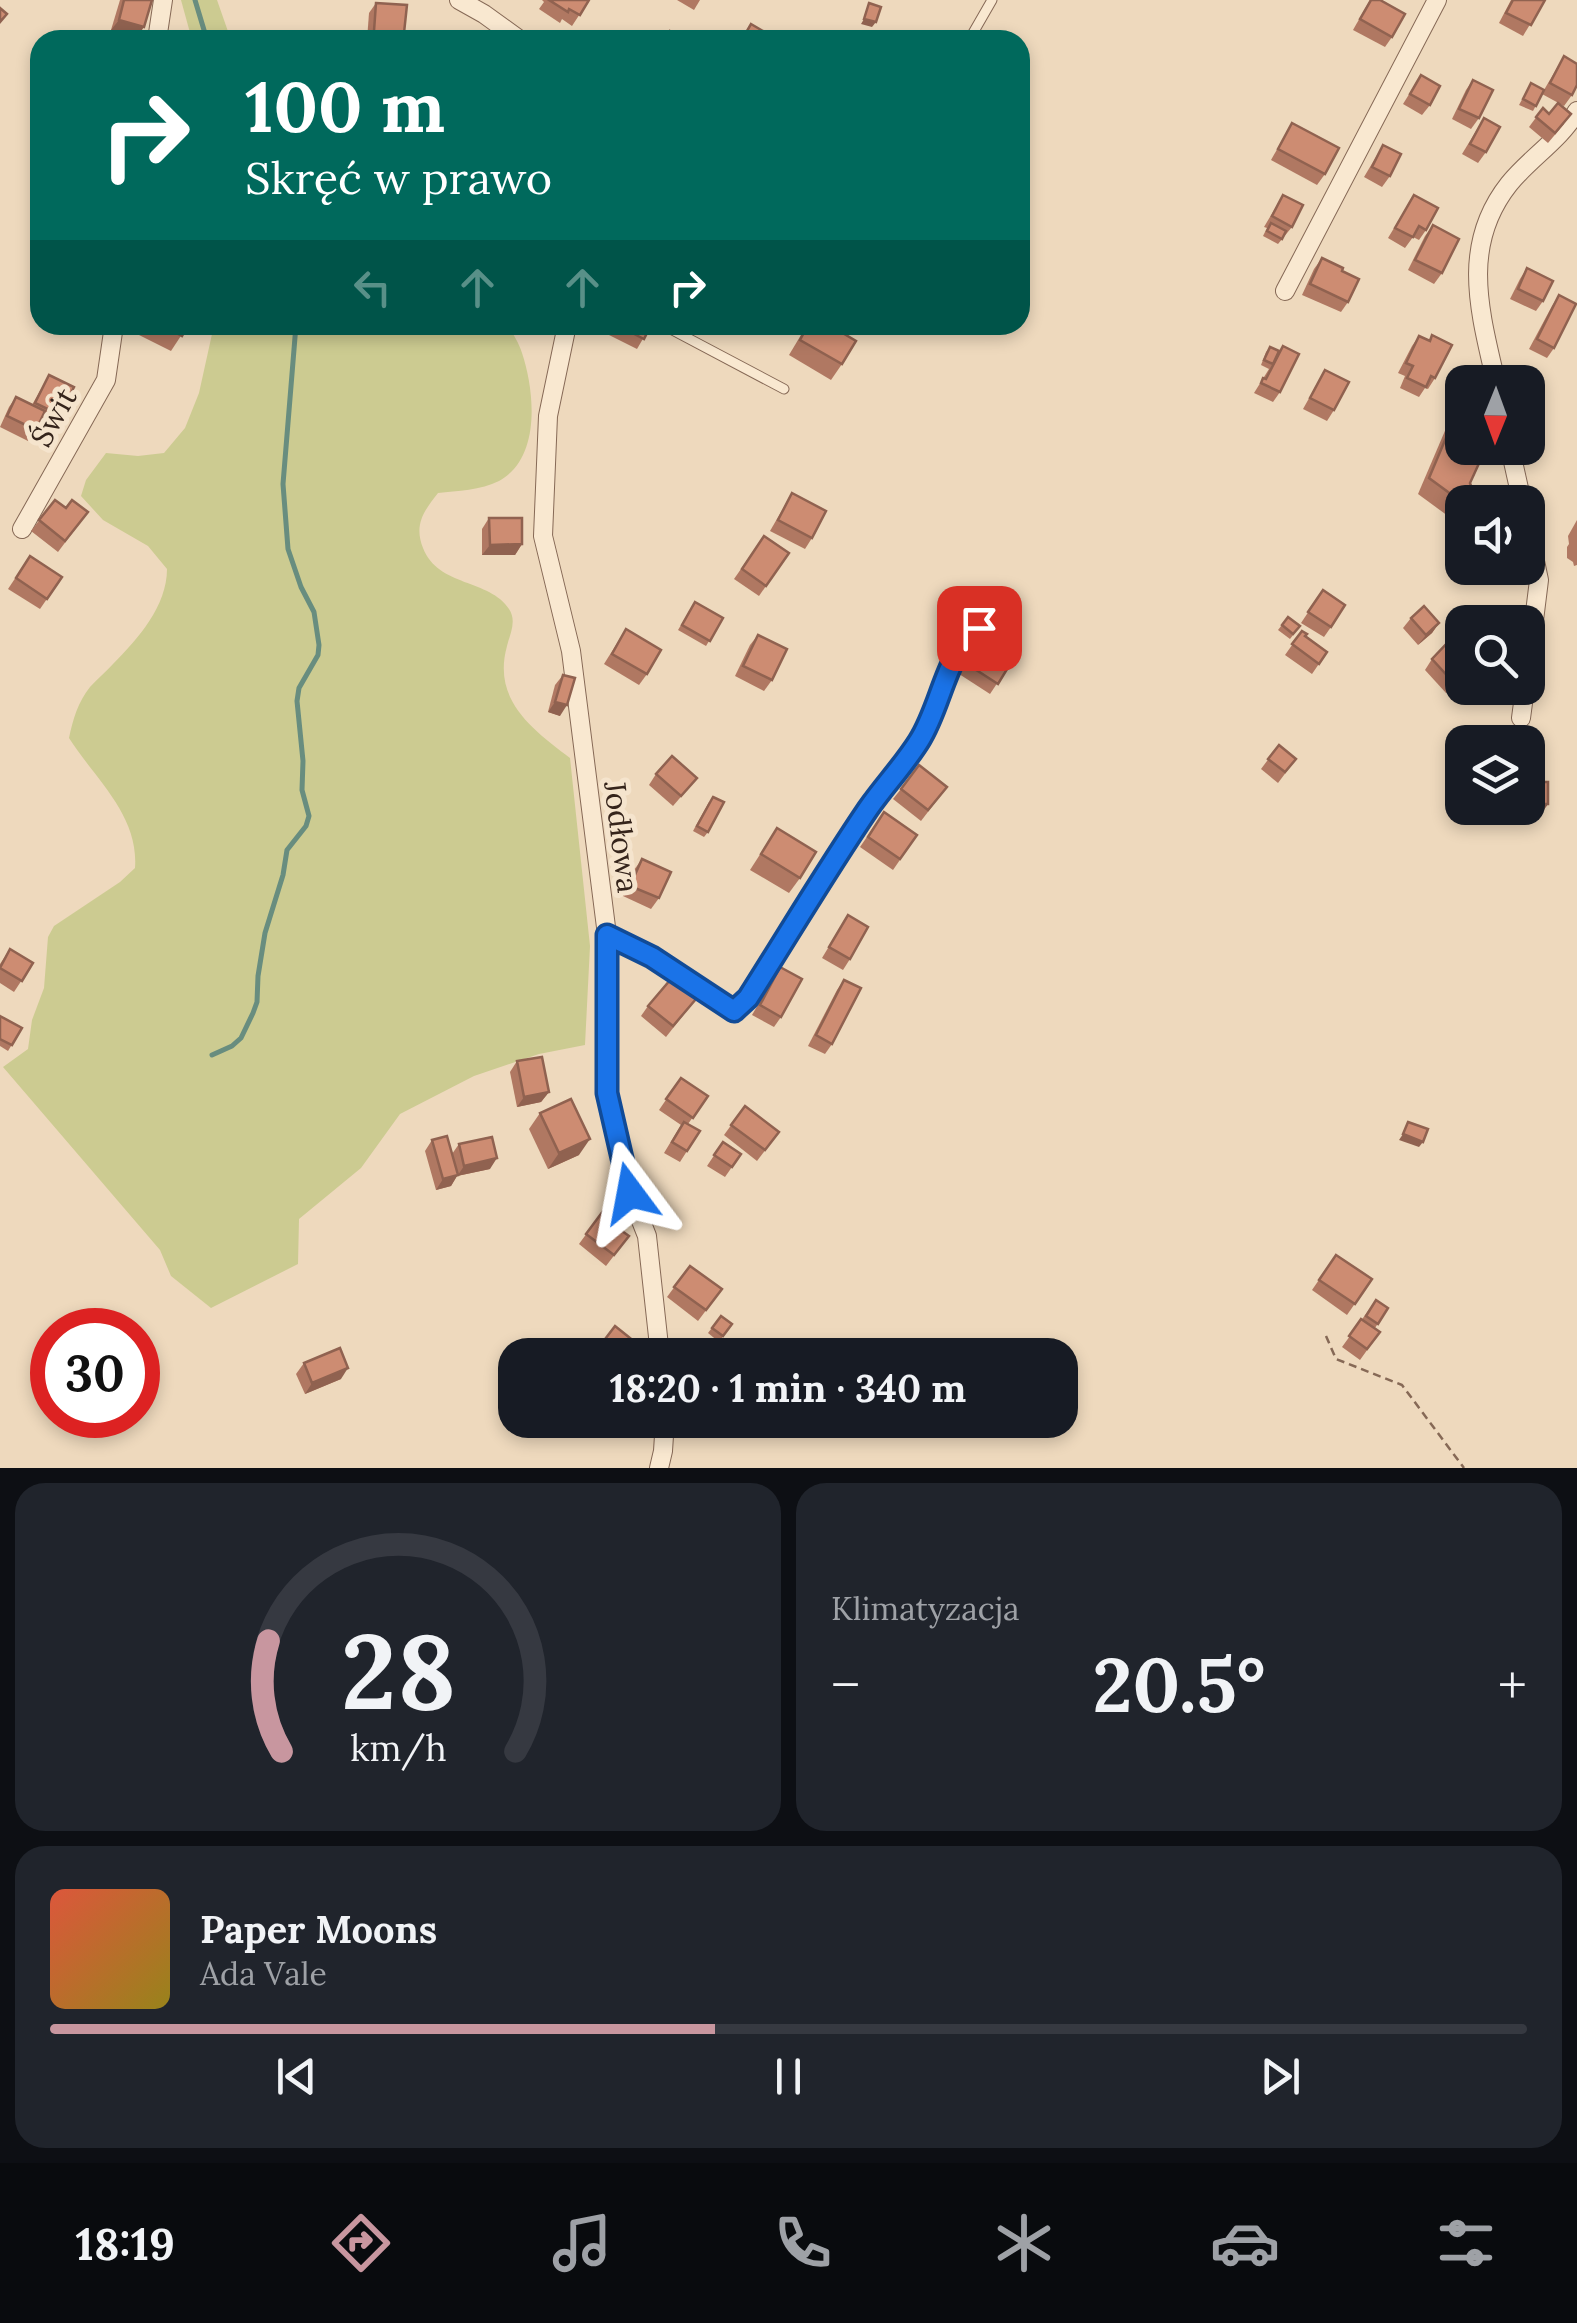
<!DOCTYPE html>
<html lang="pl">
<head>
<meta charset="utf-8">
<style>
  :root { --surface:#171b24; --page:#20242c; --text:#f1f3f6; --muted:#9ea1a6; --line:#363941; --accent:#c8969f }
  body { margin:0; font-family:Lora,serif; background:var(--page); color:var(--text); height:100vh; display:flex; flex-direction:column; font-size:38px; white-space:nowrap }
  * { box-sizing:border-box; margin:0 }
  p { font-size:32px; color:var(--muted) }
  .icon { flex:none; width:55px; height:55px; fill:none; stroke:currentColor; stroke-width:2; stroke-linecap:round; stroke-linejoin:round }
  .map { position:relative; height:1468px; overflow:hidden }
  .drawer { display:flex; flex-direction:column; gap:15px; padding:15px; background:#0d0f14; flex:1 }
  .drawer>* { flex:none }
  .guide { position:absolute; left:30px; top:30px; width:1000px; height:305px; border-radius:30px; box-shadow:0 5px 15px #0003; background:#00695c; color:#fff; overflow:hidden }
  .needle { width:65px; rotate:181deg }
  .controls { position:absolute; left:1445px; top:365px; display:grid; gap:20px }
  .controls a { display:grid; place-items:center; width:100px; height:100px; border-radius:20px; background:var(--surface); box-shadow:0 5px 15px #0003; font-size:50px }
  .speed { position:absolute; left:30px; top:1308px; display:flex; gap:20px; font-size:50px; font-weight:700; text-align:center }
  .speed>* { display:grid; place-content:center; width:130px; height:130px; border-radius:50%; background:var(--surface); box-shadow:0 5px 15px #0003; line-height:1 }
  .speed .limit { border:15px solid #d22; background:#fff; color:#111 }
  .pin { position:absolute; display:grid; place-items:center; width:85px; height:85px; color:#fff; margin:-42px; border-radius:20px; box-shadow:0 5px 15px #0006 }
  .me { position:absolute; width:110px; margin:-55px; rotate:347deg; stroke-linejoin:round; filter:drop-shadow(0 0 8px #0008) }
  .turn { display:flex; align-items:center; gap:35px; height:210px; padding:0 50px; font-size:45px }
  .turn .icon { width:130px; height:130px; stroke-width:2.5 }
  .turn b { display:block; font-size:70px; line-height:85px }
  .lanes { display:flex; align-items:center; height:95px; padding:0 50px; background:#0003; justify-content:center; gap:50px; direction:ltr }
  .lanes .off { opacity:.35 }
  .big { font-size:75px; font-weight:800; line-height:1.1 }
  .drawer .widget { flex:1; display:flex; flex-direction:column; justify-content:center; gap:15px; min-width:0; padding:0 35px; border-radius:30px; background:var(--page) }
  .drawer .dial { align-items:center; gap:0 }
  .dial svg { height:260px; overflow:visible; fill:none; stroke:var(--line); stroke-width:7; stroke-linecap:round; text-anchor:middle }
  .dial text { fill:var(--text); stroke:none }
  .song { display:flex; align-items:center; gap:30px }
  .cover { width:120px; height:120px; border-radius:15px; background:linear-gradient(135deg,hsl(10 70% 55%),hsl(50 70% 35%)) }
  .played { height:10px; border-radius:5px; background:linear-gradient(90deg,var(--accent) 45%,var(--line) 45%) }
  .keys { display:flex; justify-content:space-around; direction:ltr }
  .heat { display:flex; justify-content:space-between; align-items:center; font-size:55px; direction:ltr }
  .drawer .tiles { flex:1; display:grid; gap:15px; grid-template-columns:1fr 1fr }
  .widget:last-child { grid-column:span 2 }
  .trip { position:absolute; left:498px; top:1338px; width:580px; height:100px; border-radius:30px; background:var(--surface); box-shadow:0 5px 15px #0003; font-weight:800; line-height:100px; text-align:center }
  .dock { display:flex; height:160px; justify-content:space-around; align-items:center; background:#090b0e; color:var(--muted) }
  .dock .icon { width:70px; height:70px }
  .dock .selected { color:var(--accent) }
  .dock b { font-size:45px; color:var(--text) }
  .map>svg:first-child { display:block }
</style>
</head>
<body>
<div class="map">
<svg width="1577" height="1468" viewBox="0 0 1577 1468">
  <rect width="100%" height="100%" fill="#eed9bd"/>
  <g fill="#cccb91">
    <polygon points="181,0 217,0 231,40 192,40"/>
    <path d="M214,325H508C513,334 519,343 522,353C535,392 541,458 499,481C481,490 457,491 438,493C423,512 414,525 423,548C438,587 490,579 509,609C517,621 510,634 507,646C492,700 532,729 570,758L590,946L585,1045L539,1054L474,1076L400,1114L361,1168L299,1219L298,1264L211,1308L171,1276L160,1250L3,1067L28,1049L32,1020L44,988L48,937L54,926L120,882L135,868C139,815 95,779 69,738C73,719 78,702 90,687C97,679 106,672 113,664C138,639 167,606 167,569L148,546L103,520L81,496L86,480L106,453L138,456L164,453L185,428L199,393Z"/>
  </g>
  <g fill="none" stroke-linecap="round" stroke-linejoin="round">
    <g stroke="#688d7f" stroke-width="5">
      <polyline points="195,0 207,40"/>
      <polyline points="212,1055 232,1046 241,1038 253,1013 257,1002 258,976 265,933 283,875 287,850 306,826 309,816 302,790 303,761 297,701 299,688 318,655 319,645 314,612 301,587 288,549 283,484 296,325"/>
    </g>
    <defs>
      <g id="lane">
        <polyline points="969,40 992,0"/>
        <polyline points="663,325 784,389"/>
      </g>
      <g id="street">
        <polyline points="459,0 484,14 520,40"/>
        <polyline points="157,40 163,0"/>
        <polyline points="1285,291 1437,0"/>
        <polyline points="567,325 548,416 543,536 571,651 607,935 607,1093 630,1193 647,1236 660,1355"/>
        <path d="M1496,382C1480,312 1460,246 1509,184C1530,158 1560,140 1577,111"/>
        <polyline points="1510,448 1522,502"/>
        <polyline points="1528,528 1539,580 1528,669"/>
        <polyline points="22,529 106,380 114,325"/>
        <polyline points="1521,718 1525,688"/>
        <path d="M607,935L652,957L734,1011L748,998C788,935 826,871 868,809C884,786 904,765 919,741C942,705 945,653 979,627"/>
        <polyline points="659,1468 663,1451 665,1420"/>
      </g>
    </defs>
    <use href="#lane" stroke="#866956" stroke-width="11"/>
    <use href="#street" stroke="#866956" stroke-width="20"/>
    <polyline stroke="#866956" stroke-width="2.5" stroke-dasharray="8 5" stroke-linecap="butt" points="1326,1336 1336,1359 1402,1385 1464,1468"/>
    <use href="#lane" stroke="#f9e8d0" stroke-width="9"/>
    <use href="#street" stroke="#f9e8d0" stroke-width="18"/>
  </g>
  <g fill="#b07862">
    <polygon points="120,0 152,0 137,37 111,30"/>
    <polygon points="542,0 589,0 572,26 562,19 560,23 539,9 544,2"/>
    <polygon points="677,0 700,0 694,10"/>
    <polygon points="1370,0 1392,37 1385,47 1353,30"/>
    <polygon points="1511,0 1545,0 1523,36 1499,23"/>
    <polygon points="376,3 400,40 367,40 369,13"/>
    <polygon points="1564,56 1572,95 1564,106 1542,94 1533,111 1519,105 1531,83 1544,90"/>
    <polygon points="1421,75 1430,105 1422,115 1403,104"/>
    <polygon points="1473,80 1479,118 1471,129 1452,119 1466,90"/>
    <polygon points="1543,108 1564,124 1548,143 1529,127"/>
    <polygon points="1484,118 1486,152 1478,163 1462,154"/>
    <polygon points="1292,123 1325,174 1317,185 1271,160"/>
    <polygon points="1383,145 1390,176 1382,187 1364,177"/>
    <polygon points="1283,195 1292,227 1278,244 1263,236 1267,228 1264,227"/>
    <polygon points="1414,195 1426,230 1419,240 1413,237 1405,248 1388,238"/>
    <polygon points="1433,225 1442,273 1434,284 1408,270 1425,236"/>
    <polygon points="1322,258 1342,271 1348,302 1341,312 1302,295 1314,269"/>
    <polygon points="1527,268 1543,301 1536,311 1510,299 1520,279"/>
    <polygon points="1559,295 1554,348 1547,358 1529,349 1552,306"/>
    <polygon points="127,325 188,325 171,351 125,328"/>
    <polygon points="604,325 651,325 637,349 601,331"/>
    <polygon points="807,325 829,325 842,364 831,380 789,355"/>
    <polygon points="1432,335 1435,378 1428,389 1425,388 1419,397 1400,388 1405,376 1398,373 1412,346 1419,336 1429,340"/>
    <polygon points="1283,346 1280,392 1273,402 1254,393 1269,369 1261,365 1266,352 1270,347 1279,351"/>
    <polygon points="1325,370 1334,410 1327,421 1303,409"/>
    <polygon points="49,375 60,415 52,426 41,420 28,441 0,427 9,407 16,397 32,405"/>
    <polygon points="1462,399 1471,486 1448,516 1418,494 1453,412"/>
    <polygon points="792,493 812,538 805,549 770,531"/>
    <polygon points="55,500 66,508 88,512 58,552 31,531"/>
    <polygon points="489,518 522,544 515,555 482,555 482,529"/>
    <polygon points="1577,520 1577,565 1574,566 1573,562 1567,558 1567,547 1569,544 1568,536"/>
    <polygon points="764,536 789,553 759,596 734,579"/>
    <polygon points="30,556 62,577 40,609 8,589"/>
    <polygon points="1323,590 1331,627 1324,637 1301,623"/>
    <polygon points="695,602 723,618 706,646 678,630"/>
    <polygon points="1288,617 1300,626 1290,639 1278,630"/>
    <polygon points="1411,618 1439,623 1432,633 1418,645 1403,628"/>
    <polygon points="626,629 647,674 639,685 604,664"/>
    <polygon points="1302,631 1305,636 1327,652 1312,674 1285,655"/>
    <polygon points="758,635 772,680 764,691 735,676 750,645"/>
    <polygon points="978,639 1012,661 990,694 956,672"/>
    <polygon points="1462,641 1462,678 1446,693 1425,670 1432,659 1453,642"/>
    <polygon points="563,675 560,716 548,712 555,685"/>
    <polygon points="1279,745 1296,759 1278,783 1261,769"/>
    <polygon points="656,774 697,778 673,806 649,785"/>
    <polygon points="1531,782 1548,804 1540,815 1523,815 1523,808 1528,808 1528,787"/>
    <polygon points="947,787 921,821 893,799 901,789"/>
    <polygon points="709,802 708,832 704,837 693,831"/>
    <polygon points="884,812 917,835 893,870 860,847"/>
    <polygon points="777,828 800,878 789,893 750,870"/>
    <polygon points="642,859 659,898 651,909 623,896 634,870"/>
    <polygon points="848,915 850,959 843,970 822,958"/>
    <polygon points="10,949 33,963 14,992 0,983 0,964"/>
    <polygon points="780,967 781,1017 774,1027 752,1015"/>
    <polygon points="844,980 832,1044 825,1054 808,1046 837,990"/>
    <polygon points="696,999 666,1037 641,1016 648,1006"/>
    <polygon points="0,1016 22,1028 8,1051 0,1046"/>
    <polygon points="517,1061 549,1092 541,1102 517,1107 510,1072"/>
    <polygon points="681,1078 708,1096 688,1124 687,1151 680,1162 664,1153 681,1125 659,1110"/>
    <polygon points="745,1106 779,1132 757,1161 724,1135"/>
    <polygon points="540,1113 579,1155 548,1169 529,1129"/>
    <polygon points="432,1140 452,1154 459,1144 490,1169 457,1176 451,1186 436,1190 425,1151"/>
    <polygon points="723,1142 741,1154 725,1177 707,1166"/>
    <polygon points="606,1207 615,1226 629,1236 606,1266 579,1244"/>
    <polygon points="1336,1255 1372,1279 1347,1315 1312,1290"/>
    <polygon points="690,1266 722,1289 698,1321 667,1297"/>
    <polygon points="1376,1300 1388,1308 1375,1328 1380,1332 1360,1360 1342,1347"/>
    <polygon points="721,1316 732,1324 719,1342 708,1333"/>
    <polygon points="304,1363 341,1379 305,1394 296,1374"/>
  </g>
  <g fill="#906250">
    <polygon points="864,19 876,22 872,27 861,24"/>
    <polygon points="119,20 144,27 137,37 111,30"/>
    <polygon points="374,31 404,33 400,40 367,40"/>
    <polygon points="1471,486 1460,502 1448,516 1459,500"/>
    <polygon points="522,544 515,555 482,555 490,545"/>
    <polygon points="1439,623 1432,633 1418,645 1426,635"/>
    <polygon points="1462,674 1462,678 1446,693 1453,682"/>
    <polygon points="555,702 567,705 560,716 548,712"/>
    <polygon points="1531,804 1548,804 1540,815 1523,815"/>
    <polygon points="549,1092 541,1102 517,1107 524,1097"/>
    <polygon points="1403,1134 1423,1142 1419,1147 1399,1140"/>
    <polygon points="590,1139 579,1155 548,1169 559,1153"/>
    <polygon points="497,1158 490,1169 457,1176 451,1186 436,1190 443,1179 458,1175 464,1166"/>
    <polygon points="348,1368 341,1379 305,1394 312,1383"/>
  </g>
  <g fill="#cd8c72" stroke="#906250" stroke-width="2.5">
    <polygon points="124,0 152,0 144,27 119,20"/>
    <polygon points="549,0 589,0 580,15 569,9 568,12"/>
    <polygon points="1371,0 1380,0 1405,14 1392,37 1360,19"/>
    <polygon points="1513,0 1545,0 1531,25 1506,13"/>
    <polygon points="376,3 407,5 404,33 374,31"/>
    <polygon points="869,3 881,7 876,22 864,19"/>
    <polygon points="0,8 7,14 0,22"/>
    <polygon points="751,24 775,38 774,40 751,40 744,36"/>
    <polygon points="670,31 680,36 678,40 665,40"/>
    <polygon points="1564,56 1577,64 1577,85 1572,95 1550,83"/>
    <polygon points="1421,75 1440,86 1430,105 1410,94"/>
    <polygon points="1473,80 1493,90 1479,118 1459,109"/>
    <polygon points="1531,83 1544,90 1536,106 1523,99"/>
    <polygon points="1558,103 1571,114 1555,133 1536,117 1543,108 1549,114"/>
    <polygon points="1484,118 1500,127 1486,152 1470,144"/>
    <polygon points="1292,123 1339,148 1325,174 1278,149"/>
    <polygon points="1383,145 1401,154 1390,176 1372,167"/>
    <polygon points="1283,195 1303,205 1292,227 1272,216"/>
    <polygon points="1414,195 1438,208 1426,230 1419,226 1413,237 1395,228"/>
    <polygon points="1271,223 1286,231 1282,239 1267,231"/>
    <polygon points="1433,225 1459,239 1442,273 1415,260"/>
    <polygon points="1322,258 1343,268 1342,271 1359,279 1348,302 1310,284"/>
    <polygon points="1527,268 1553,281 1543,301 1518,289"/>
    <polygon points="1559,295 1576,304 1554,348 1537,339"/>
    <polygon points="161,325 188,325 182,336"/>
    <polygon points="617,325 651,325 644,339"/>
    <polygon points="808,325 829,325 856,341 842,364 800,340"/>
    <polygon points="1432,335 1452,345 1435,378 1431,376 1426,387 1407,378 1413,366 1406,363 1419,336 1430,341"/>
    <polygon points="1283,346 1299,354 1280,392 1261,383 1263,378 1266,379"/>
    <polygon points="1270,347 1279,351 1273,364 1264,360"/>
    <polygon points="1325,370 1349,382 1334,410 1310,398"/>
    <polygon points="49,375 74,387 60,415 35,403"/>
    <polygon points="16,397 45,411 36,430 7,416"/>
    <polygon points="1462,400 1462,448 1486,448 1470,483 1471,486 1459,500 1429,478"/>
    <polygon points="792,493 826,511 812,538 778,520"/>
    <polygon points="55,500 66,508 72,500 88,512 65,541 39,520"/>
    <polygon points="489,518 522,518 522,544 490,545"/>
    <polygon points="764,536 789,553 766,586 742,569"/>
    <polygon points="30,556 62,577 47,599 16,578"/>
    <polygon points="1323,590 1345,605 1331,627 1308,612"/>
    <polygon points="695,602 723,618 710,641 682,625"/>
    <polygon points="1424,606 1439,623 1426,635 1411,618"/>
    <polygon points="1288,617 1300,626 1293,634 1282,625"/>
    <polygon points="626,629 661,650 647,674 612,654"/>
    <polygon points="1302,631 1307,634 1305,636 1327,652 1319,664 1292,644"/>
    <polygon points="758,635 787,649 772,680 743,666"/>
    <polygon points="1459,637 1462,641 1462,674 1453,682 1432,659 1451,639 1453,642"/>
    <polygon points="978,639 1012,661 998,684 964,662"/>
    <polygon points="563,675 575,678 567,705 555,702"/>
    <polygon points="1279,745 1296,759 1285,772 1268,759"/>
    <polygon points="672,756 697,778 681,796 656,774"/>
    <polygon points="919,765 947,787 928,810 901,789"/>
    <rect x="1531" y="782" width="17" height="22"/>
    <polygon points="713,797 724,802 708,832 697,826"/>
    <polygon points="884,812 917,835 900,859 868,837"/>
    <polygon points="777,828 816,852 800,878 761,854"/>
    <polygon points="642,859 671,872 659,898 630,886"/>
    <polygon points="848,915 868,927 850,959 829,947"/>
    <polygon points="10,949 33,963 22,981 0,968"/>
    <polygon points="780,967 802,979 781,1017 760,1005"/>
    <polygon points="671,979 696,999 673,1026 648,1006"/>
    <polygon points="844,980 861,988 832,1044 816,1035"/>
    <polygon points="0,1016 22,1028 12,1045 0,1039"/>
    <polygon points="542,1057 549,1092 524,1097 517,1061"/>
    <polygon points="681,1078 708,1096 693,1118 666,1099"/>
    <polygon points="571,1099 590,1139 559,1153 540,1113"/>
    <polygon points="745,1106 779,1132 765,1150 731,1125"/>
    <polygon points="684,1122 700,1131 687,1151 672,1142"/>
    <polygon points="1408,1122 1428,1129 1423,1142 1403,1134"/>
    <polygon points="447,1136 458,1175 443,1179 432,1140"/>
    <polygon points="492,1137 497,1158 464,1166 459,1144"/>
    <polygon points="723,1142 741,1154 732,1167 714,1155"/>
    <polygon points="606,1207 621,1219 615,1226 629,1236 614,1255 586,1234"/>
    <polygon points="1336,1255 1372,1279 1355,1304 1319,1280"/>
    <polygon points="690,1266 722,1289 706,1310 674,1287"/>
    <polygon points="1376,1300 1388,1308 1378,1324 1366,1316"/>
    <polygon points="721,1316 732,1324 723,1336 712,1328"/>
    <polygon points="1361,1319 1380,1332 1367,1349 1349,1336"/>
    <polygon points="615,1326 640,1346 634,1355 593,1355"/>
    <polygon points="340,1348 348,1368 312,1383 304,1363"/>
  </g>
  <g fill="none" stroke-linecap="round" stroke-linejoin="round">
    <defs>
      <path id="route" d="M630,1193L607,1093V935L652,957L734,1011L748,998C788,935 826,871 868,809C884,786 904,765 919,741C942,705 945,653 979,628"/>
    </defs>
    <use href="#route" stroke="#114b97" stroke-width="25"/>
    <use href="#route" stroke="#1a73e8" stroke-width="18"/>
  </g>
  <g text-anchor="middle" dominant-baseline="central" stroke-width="10" stroke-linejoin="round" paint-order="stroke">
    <g font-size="30" fill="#35241b" stroke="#f5e4cd">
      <text transform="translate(53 417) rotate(-61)">Świt</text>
      <text transform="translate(622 837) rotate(83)">Jodłowa</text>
    </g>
  </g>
</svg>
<div class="controls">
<a><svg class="needle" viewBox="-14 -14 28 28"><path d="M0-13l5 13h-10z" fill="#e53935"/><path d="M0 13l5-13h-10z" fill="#9ea1a6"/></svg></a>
<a><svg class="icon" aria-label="sound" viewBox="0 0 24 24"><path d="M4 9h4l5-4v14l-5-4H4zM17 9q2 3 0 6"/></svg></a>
<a><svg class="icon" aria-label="search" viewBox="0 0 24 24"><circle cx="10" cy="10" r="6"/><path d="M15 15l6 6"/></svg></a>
<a><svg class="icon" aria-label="layers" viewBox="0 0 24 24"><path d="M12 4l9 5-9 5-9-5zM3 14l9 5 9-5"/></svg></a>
</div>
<div class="speed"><div class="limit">30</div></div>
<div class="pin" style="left:979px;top:628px;background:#d93025"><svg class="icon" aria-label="arrive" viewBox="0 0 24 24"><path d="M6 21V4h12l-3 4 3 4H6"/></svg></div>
<svg class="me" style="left:630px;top:1193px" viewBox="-20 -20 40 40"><path d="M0-17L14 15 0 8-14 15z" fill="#1a73e8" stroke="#fff" stroke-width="4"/></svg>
<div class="trip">18:20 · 1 min · 340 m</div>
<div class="guide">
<div class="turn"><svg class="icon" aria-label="right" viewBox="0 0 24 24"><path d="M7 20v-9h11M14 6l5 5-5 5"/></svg><div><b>100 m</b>Skręć w prawo</div></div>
<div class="lanes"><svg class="icon off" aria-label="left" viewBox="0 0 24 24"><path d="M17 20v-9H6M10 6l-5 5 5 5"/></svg><svg class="icon off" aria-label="ahead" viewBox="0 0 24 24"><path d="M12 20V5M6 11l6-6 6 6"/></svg><svg class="icon off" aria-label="ahead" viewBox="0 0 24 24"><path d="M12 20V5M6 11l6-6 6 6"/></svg><svg class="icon" aria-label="right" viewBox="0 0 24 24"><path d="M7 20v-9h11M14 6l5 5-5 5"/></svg></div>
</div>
</div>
<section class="drawer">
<div class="tiles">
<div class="widget dial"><svg viewBox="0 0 100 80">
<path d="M14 69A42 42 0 1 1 86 69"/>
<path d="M14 69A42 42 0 0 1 10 35" stroke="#c8969f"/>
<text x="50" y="56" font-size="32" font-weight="700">28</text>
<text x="50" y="72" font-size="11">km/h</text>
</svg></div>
<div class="widget"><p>Klimatyzacja</p>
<div class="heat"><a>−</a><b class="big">20.5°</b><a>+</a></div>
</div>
<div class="widget">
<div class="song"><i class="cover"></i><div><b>Paper Moons</b><p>Ada Vale</p></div></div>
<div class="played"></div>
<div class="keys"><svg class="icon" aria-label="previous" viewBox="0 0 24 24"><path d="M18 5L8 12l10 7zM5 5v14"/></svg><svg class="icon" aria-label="pause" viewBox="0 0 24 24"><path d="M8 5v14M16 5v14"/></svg><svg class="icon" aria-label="next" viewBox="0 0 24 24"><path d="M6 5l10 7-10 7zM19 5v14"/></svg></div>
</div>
</div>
</section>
<nav class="dock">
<b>18:19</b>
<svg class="icon selected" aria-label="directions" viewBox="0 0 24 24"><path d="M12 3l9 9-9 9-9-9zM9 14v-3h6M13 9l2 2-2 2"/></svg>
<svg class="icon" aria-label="music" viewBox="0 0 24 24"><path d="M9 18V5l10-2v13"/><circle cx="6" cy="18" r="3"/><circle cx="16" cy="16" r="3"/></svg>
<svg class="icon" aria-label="phone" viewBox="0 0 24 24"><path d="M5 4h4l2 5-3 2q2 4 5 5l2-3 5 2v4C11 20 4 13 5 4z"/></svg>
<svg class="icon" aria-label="climate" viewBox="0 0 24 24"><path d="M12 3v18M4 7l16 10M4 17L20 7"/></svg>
<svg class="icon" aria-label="car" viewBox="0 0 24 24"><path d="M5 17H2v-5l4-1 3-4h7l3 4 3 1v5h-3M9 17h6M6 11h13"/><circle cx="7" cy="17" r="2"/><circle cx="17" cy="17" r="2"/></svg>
<svg class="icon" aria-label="filters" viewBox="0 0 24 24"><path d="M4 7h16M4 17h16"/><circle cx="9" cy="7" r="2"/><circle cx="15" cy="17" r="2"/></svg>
</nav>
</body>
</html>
